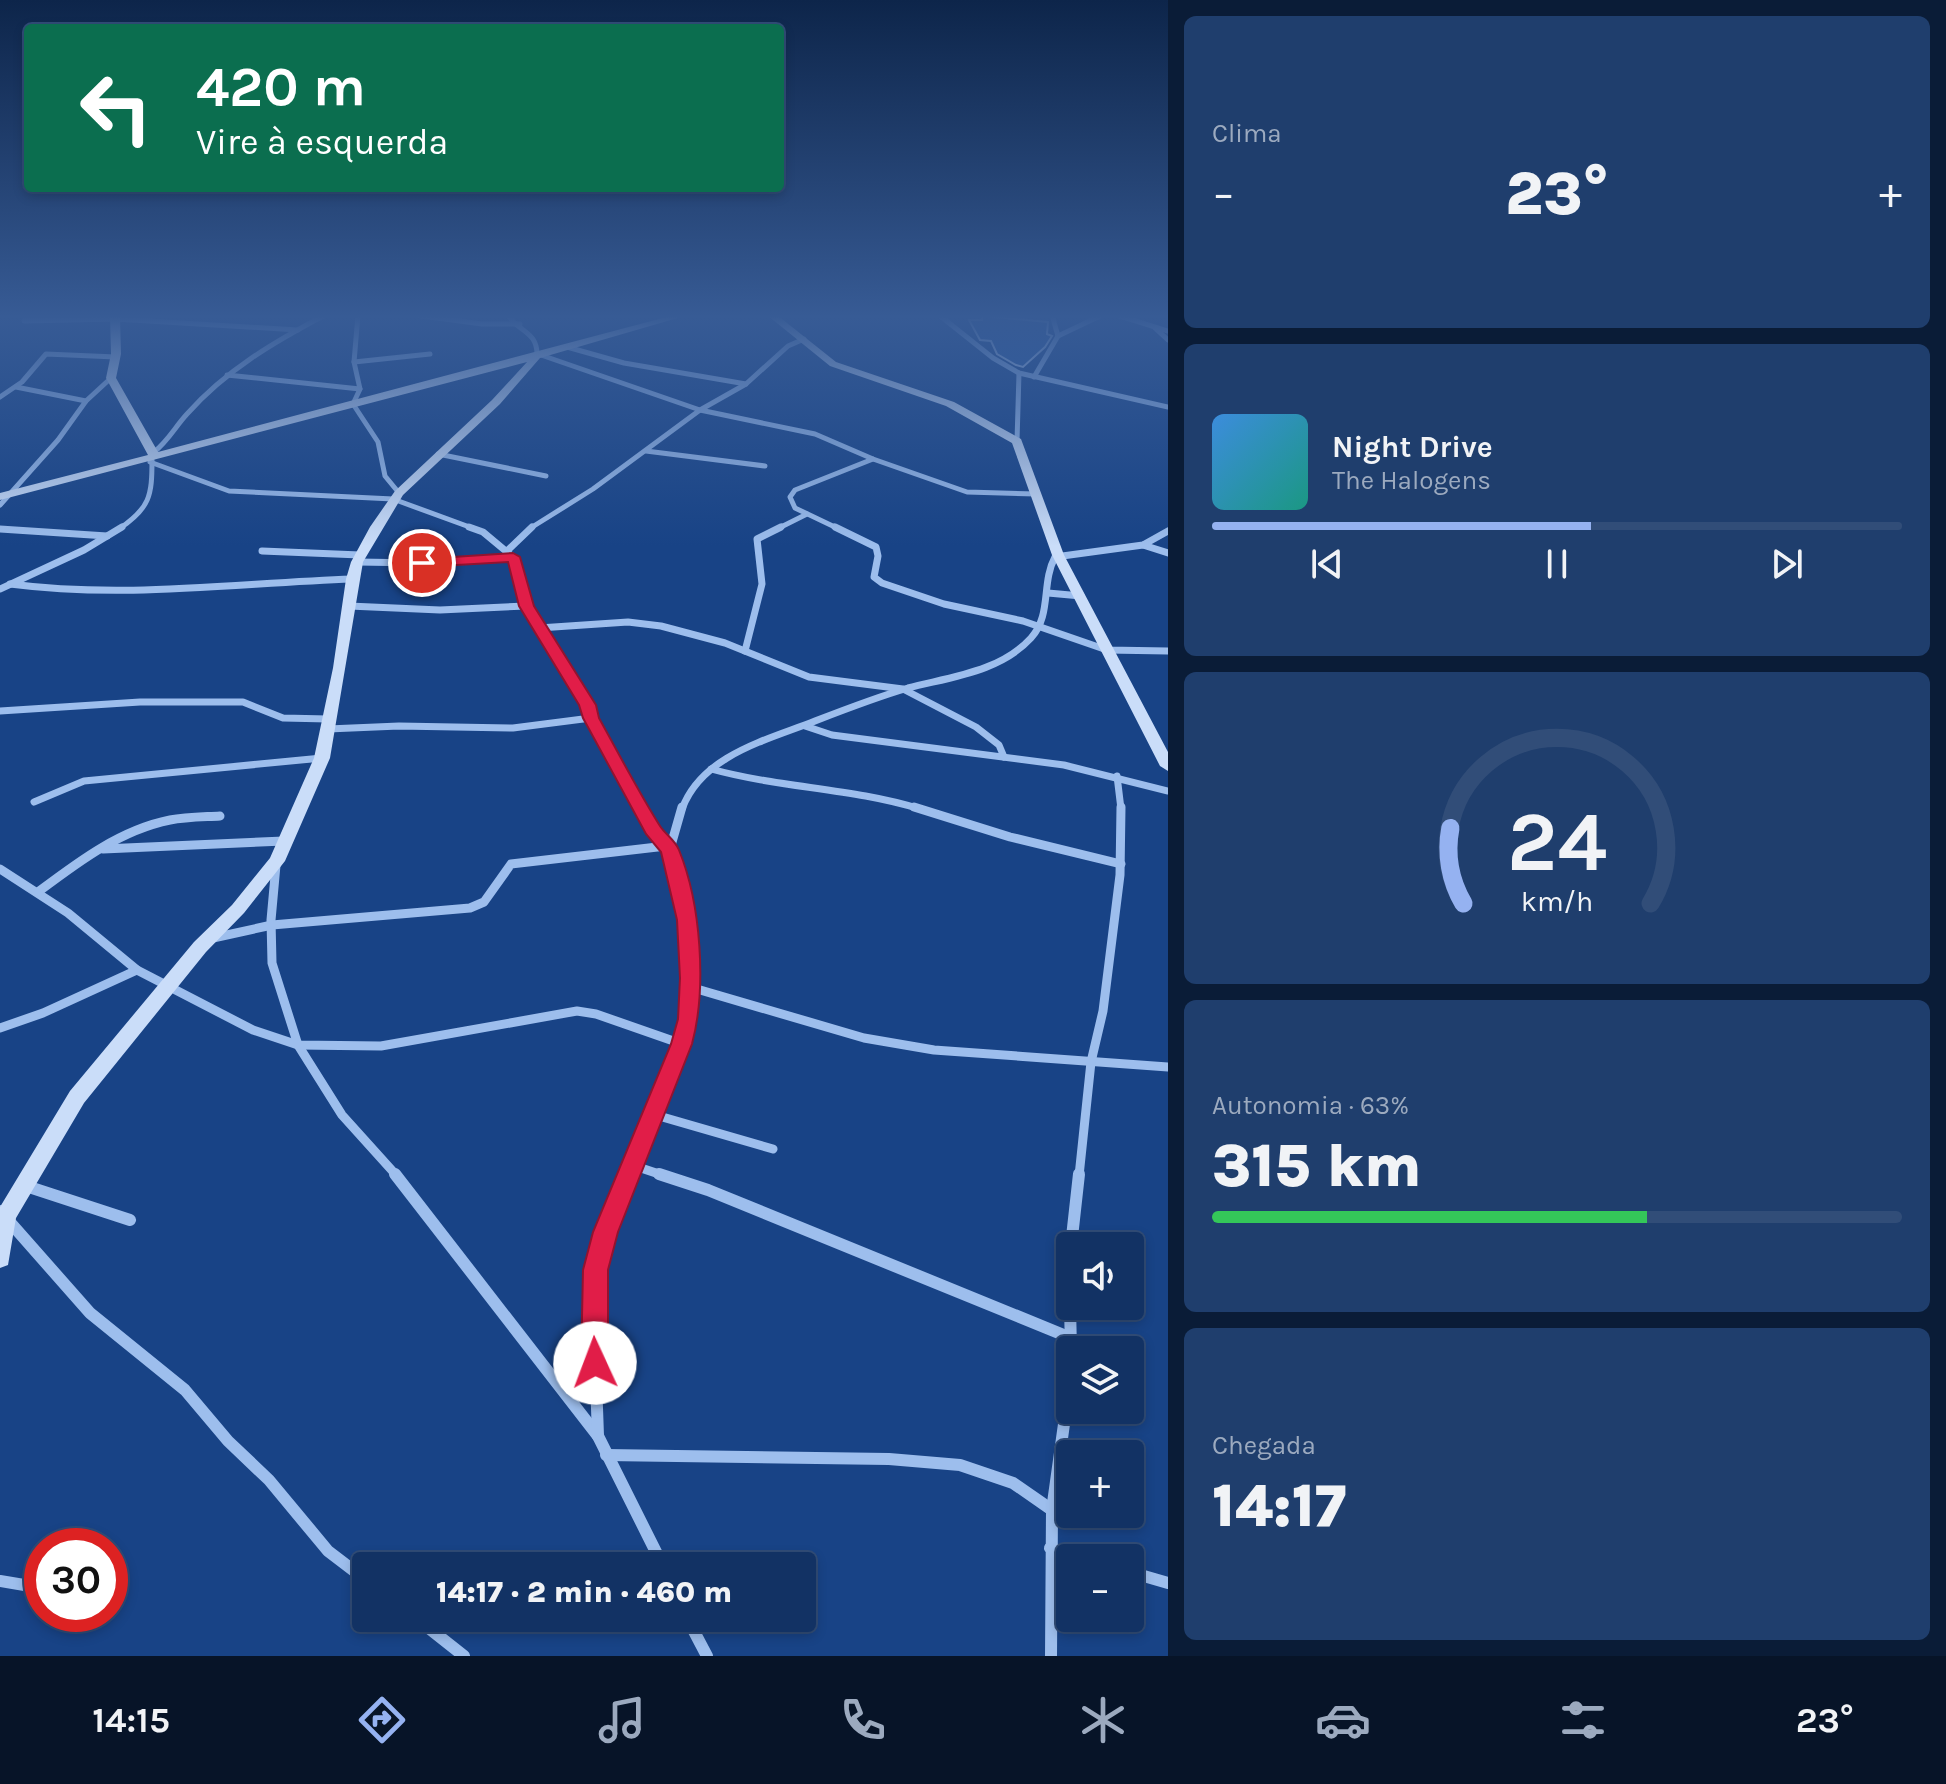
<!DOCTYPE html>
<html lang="pt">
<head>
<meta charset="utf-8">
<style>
  :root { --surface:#123264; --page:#1f3e6d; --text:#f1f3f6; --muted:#9caabf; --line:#314d78; --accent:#95b2f1 }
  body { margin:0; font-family:Karla,sans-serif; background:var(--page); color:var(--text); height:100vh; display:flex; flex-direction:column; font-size:30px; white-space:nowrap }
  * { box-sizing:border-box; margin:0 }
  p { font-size:26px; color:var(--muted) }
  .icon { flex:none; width:44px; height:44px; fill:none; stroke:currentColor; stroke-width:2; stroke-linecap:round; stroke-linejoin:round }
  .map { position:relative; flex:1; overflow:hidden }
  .panel { display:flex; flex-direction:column; gap:16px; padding:16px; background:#0a1c37; width:778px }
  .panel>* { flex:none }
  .hud { position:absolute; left:24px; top:24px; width:760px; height:168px; border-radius:8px; box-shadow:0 4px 12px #0003,0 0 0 2px var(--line); background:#0b6e4f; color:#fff; overflow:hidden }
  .tools { position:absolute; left:1056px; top:1232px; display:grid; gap:16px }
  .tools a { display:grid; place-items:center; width:88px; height:88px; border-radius:8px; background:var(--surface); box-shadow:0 4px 12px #0003,0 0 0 2px var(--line); font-size:40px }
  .speed { position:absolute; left:24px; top:1528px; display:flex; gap:16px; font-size:40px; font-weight:700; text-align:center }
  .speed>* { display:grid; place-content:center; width:104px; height:104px; border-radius:50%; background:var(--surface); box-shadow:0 4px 12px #0003,0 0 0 2px var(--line); line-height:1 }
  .speed .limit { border:12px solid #d22; background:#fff; color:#111 }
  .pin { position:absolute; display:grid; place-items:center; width:68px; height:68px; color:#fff; margin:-34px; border:4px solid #fff; border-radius:50%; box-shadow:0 2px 8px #0007 }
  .me { position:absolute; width:88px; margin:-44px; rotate:358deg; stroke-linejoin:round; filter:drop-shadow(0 0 6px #0008) }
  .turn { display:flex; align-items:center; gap:28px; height:168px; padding:0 40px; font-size:36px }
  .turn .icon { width:104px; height:104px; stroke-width:2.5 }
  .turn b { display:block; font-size:56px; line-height:68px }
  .big { font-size:60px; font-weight:800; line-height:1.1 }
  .panel .tile { flex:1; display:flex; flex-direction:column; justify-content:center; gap:12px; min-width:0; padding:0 28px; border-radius:12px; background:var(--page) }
  .panel .dial { align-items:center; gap:0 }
  .dial svg { height:208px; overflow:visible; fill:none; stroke:var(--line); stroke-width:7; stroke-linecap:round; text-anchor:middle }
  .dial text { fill:var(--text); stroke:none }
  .song { display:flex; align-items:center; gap:24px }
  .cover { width:96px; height:96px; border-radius:12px; background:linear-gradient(135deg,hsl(210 70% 55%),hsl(170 70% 35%)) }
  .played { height:8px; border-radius:4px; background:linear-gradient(90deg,var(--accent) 55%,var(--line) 55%) }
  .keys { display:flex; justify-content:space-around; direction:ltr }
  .heat { display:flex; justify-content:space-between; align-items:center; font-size:44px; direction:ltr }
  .charge { height:12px; border-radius:6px; background:linear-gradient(90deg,#34c759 63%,var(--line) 0) }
  .trip { position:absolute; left:352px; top:1552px; width:464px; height:80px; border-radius:8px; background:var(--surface); box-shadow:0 4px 12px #0003,0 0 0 2px var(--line); font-weight:800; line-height:80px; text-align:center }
  .menu { display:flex; height:128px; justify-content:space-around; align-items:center; background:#071428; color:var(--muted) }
  .menu .icon { width:56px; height:56px }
  .menu .selected { color:var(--accent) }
  .menu b { font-size:36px; color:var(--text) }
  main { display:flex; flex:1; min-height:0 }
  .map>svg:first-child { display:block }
</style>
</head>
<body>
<main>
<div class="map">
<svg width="1168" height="1656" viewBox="0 0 1168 1656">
  <rect width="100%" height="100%" fill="#184386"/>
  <polygon fill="#2659a5" stroke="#c3d9fa" stroke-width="2" points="982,316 1048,322 1047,334 1052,336 1045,347 1023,367 1016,365 997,354 991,341 980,340 969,320 982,320"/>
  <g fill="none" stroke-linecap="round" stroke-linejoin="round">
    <g stroke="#9dbeed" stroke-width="5">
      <polyline points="358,315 354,362 360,389 353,404 378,442 385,476 399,493"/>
      <polyline points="415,315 482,324 520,324"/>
      <path d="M508,315C518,332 538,331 537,356"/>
      <polyline points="939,315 993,358 1019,373 1168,407"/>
      <polyline points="1117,315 1168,331"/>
      <polyline points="24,321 115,319 298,330"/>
      <polyline points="1155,328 1168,340"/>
      <polyline points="1058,336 1102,315"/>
      <polyline points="567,347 624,363 746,384"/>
      <polyline points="541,355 700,410 815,434 873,459 967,492 1036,494"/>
      <polyline points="354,362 430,354"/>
      <polyline points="227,375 360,389"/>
      <polyline points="1034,377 1058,336 1052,315"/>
      <polyline points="16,387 86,401"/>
      <polyline points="0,397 22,382 46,354 116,357"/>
      <polyline points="1017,441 1019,373"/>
      <polyline points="646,451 765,466"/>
      <path d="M154,452C168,441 175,427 187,414C226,370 274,342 325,315"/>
      <polyline points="438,454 546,476"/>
      <polyline points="150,462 229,491 393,499 475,529"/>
      <polyline points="0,505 58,440 86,401 111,378"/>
      <path d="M119,529C150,508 152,496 152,460"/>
      <polyline points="529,529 593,489 700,410 746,384 788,346 804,339"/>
      <polyline points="777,529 807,514"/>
      <polyline points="839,529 795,508 790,497 795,490 873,459"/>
    </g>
    <g stroke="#9dbeed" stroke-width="7">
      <polyline points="469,527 483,532 513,557 526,606 588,705 591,718 641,809"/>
      <polyline points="835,527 876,547 878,556 874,577 882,583 944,604 1023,621 1107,650 1168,651"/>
      <polyline points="0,529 107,536"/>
      <polyline points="1143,545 1168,553"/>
      <polyline points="508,550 532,527"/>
      <polyline points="262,551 360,555"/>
      <polyline points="357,562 422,563 513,557"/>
      <path d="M10,584C125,599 237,583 352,579"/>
      <polyline points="0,589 84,550 122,527"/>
      <polyline points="1048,593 1081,596"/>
      <polyline points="349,606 440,610 526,606"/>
      <polyline points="539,628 628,622 661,626 725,643 809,677 903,689 976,727 999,745 1004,757"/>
      <polyline points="745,651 762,584 757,539 781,527"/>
      <polyline points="0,711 140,702 243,702 283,718 328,719"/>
      <polyline points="805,726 832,735 1064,765 1168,791"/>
      <polyline points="328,729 399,726 513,728 591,718"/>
      <path d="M711,769C780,788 852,788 920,809"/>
      <polyline points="1117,776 1121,809"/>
      <polyline points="34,802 84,781 322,758"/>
      <path d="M682,809C702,755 767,740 815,721C846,709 877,697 908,688C950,677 1000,672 1031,638C1052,615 1041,583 1055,557L1143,545L1168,531"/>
    </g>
    <g stroke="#9dbeed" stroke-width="9">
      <polyline points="914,807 1010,837 1121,864"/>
      <polyline points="103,849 284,841"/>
      <polyline points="670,849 682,807"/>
      <polyline points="276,865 271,920 272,963 298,1045 342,1115 397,1176"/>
      <polyline points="0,869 68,913 137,970 253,1030 298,1045 381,1046 577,1011 596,1014 682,1044"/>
      <path d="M38,892C78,862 120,830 170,820C186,817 203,817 220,816"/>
      <polyline points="213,938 272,925 470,908 484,902 511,864 666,846"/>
      <polyline points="690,987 864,1038 934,1050 1168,1067"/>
      <polyline points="0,1028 43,1013 137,970"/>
      <polyline points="652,1114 773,1149"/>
      <polyline points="632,1165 665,1176"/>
      <path d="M629,1176C646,1133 667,1090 681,1046C698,996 694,926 677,877C669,851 653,830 640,807"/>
      <polyline points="1079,1176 1091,1062 1103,1011 1120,875 1121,807"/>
    </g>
    <g stroke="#9dbeed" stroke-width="12">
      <polyline points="395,1174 598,1436"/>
      <polyline points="630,1174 606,1232 595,1270 593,1297 598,1436 663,1566"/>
      <polyline points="659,1174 708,1190 1071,1338"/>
      <polyline points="26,1186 130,1220"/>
      <polyline points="0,1211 90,1313 185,1390 228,1441 269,1480 328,1551 366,1580"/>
      <polyline points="1071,1246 1079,1174"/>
      <polyline points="1070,1281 1070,1296"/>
      <polyline points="1070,1306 1071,1350"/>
      <polyline points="606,1455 889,1459 960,1465 1013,1483 1052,1510"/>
      <polyline points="1050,1548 1084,1558"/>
      <polyline points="1130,1572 1168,1583"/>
      <polyline points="0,1581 42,1588"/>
      <polyline points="416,1618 464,1656"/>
      <polyline points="687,1618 707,1656"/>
      <polyline points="1051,1656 1052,1510 1070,1381"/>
    </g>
    <g fill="#caddf9" fill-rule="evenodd">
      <polygon points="110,315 120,315 121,354 116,378 158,452 674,315 688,315 540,358 500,404 403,495 363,562 330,758 285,861 244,913 206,952 84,1103 16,1218 8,1265 0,1268 0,1207 70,1091 194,942 232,905 270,858 314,758 333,668 346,579 351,562 370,527 395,491 492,400 527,362 0,500 0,493 148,455 106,378 111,354"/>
      <polygon points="767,315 777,315 836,362 954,402 1021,439 1064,555 1168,752 1168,771 1160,766 1052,555 1012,443 946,406 830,366"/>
    </g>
  </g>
  <linearGradient id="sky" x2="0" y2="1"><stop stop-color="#0d254a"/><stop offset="0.58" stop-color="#375b95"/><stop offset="1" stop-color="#375b95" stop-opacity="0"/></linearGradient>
  <rect width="1168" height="546" fill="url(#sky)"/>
  <path fill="#e11d48" stroke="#92132f" stroke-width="2" d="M513,553L520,557L534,606L596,705L599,718C619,754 638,791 660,826C665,834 675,840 679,850C701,904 707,988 692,1044L618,1232L608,1270V1363L604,1373L595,1377L585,1373L581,1363L583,1270L593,1232L671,1044L678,1019L680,978L677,920L661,852L646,834L583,718L579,705L519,606L508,562L422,567L415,563L422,559Z"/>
</svg>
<div class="tools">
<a><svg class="icon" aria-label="sound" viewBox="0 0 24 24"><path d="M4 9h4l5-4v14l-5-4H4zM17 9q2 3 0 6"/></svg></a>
<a><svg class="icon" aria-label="layers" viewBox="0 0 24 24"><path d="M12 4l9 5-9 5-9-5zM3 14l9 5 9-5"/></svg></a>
<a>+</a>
<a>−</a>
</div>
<div class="speed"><div class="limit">30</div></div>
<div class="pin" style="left:422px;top:563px;background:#d93025"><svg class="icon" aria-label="arrive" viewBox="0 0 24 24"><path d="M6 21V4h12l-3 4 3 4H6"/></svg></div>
<svg class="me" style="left:595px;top:1363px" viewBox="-20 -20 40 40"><circle r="19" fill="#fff"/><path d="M0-13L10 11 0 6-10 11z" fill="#e11d48"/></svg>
<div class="trip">14:17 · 2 min · 460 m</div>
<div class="hud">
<div class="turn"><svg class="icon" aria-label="left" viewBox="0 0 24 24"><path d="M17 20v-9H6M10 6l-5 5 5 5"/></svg><div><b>420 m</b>Vire à esquerda</div></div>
</div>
</div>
<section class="panel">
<div class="tile"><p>Clima</p>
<div class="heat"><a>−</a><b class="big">23°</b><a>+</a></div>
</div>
<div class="tile">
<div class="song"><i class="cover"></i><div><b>Night Drive</b><p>The Halogens</p></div></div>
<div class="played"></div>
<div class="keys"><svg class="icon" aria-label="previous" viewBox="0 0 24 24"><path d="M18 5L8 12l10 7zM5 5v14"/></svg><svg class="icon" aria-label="pause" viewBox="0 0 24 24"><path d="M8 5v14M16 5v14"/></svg><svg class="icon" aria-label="next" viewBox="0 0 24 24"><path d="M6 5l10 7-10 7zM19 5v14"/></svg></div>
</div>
<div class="tile dial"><svg viewBox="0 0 100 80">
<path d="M14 69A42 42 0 1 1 86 69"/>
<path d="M14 69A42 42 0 0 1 9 40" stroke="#95b2f1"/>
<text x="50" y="56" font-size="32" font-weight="700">24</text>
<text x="50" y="72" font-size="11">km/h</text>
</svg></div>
<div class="tile"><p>Autonomia · 63%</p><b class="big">315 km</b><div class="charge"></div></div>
<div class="tile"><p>Chegada</p><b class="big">14:17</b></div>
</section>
</main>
<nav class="menu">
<b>14:15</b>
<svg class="icon selected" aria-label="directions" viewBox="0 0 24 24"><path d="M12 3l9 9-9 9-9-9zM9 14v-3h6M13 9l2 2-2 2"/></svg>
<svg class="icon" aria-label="music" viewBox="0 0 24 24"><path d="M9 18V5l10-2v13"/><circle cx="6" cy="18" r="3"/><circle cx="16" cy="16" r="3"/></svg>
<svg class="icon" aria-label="phone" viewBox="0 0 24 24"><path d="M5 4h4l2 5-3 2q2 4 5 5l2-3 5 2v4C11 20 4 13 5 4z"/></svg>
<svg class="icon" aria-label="climate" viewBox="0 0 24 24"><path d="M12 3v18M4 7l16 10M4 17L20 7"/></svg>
<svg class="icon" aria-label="car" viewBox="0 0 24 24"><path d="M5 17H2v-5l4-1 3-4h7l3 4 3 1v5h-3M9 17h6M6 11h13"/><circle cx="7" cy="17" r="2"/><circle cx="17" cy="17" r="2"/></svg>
<svg class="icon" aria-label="filters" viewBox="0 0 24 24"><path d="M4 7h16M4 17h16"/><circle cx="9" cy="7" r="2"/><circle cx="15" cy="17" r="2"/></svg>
<b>23°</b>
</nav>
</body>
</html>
